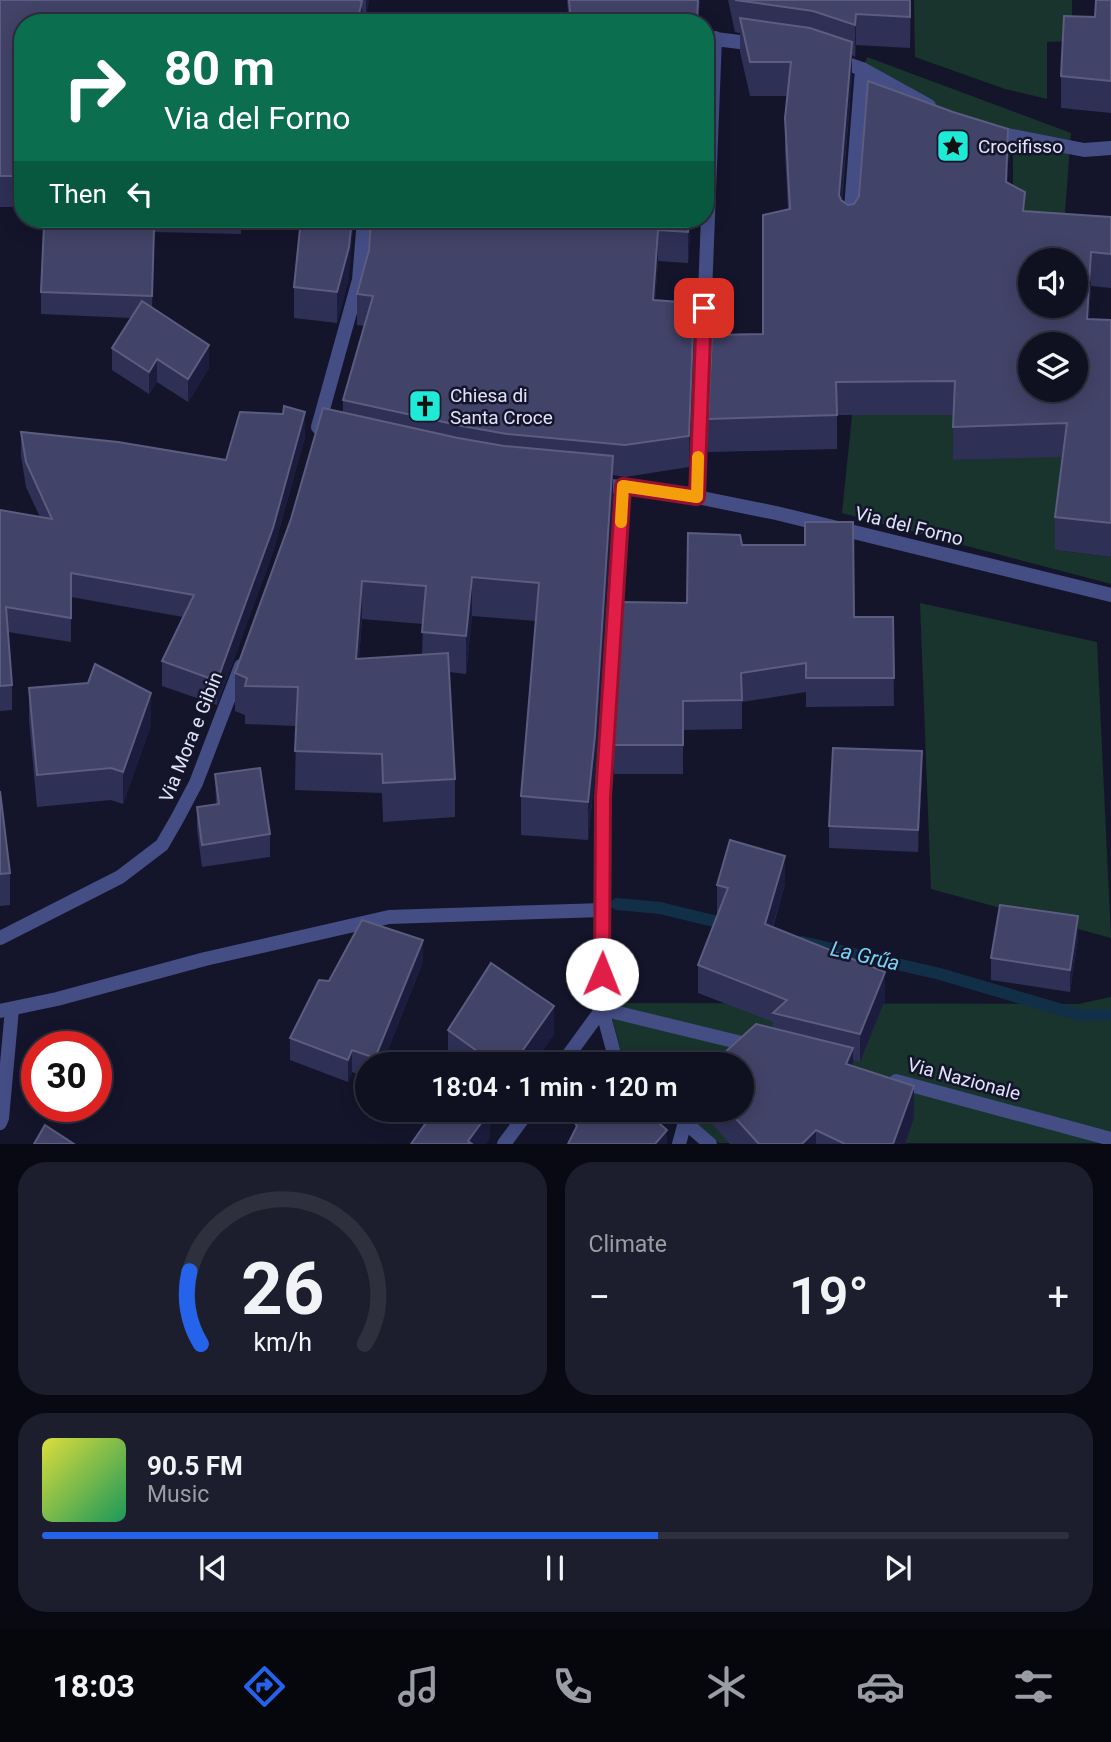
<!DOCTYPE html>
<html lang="en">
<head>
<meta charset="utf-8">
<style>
  :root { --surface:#0f1020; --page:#1d1e2d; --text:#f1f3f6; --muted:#9b9da5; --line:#2f303e; --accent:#2563eb }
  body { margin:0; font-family:Roboto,sans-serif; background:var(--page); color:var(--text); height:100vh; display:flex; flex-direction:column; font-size:26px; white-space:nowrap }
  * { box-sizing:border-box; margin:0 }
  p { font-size:23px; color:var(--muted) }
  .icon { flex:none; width:38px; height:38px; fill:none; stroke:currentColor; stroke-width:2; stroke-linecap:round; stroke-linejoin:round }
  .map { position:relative; height:1144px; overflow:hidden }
  .panel { display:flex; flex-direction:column; gap:18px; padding:18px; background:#080912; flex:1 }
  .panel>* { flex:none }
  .banner { position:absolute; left:14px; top:14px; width:700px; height:214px; border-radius:28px; box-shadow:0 4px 18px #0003,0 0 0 2px var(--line); background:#0b6e4f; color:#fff; overflow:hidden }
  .fabs { position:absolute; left:1018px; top:248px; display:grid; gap:14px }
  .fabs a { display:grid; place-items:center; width:70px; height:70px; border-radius:50%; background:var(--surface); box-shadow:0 4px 18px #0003,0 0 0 2px var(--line); font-size:35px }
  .speed { position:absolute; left:21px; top:1031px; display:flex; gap:14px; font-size:35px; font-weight:700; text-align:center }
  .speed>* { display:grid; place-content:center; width:91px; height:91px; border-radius:50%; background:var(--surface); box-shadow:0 4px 18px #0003,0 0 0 2px var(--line); line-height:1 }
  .speed .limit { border:10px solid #d22; background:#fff; color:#111 }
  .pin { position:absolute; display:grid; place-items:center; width:60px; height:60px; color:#fff; margin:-30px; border-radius:14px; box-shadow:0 4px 10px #0006 }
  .me { position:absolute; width:77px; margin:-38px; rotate:1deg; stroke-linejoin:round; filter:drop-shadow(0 0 5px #0008) }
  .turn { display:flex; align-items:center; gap:24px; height:147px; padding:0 35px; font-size:32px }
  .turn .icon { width:91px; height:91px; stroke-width:2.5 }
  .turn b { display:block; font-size:49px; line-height:60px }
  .then { display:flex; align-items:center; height:66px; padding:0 35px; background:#0003; gap:14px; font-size:26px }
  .big { font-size:52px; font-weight:600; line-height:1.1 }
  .panel .tile { flex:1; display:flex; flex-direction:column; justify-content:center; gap:10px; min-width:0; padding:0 24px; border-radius:28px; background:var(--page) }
  .panel .dial { align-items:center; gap:0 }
  .dial svg { height:182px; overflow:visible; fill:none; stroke:var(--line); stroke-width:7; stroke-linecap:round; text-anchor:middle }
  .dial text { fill:var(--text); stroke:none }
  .song { display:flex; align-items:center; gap:21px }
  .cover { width:84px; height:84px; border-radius:10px; background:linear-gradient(135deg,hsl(60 70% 55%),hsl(150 70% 35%)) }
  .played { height:7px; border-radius:4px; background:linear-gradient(90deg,var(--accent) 60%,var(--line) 60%) }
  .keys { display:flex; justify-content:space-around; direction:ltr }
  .heat { display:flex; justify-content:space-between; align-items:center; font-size:38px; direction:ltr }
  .panel .tiles { flex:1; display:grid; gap:18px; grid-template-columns:1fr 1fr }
  .tile:last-child { grid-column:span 2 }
  .trip { position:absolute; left:355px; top:1052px; width:399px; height:70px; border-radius:35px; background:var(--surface); box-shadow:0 4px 18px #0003,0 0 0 2px var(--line); font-weight:600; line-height:70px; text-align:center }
  .tab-bar { display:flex; height:112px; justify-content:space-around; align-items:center; background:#06060d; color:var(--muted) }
  .tab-bar .icon { width:49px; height:49px }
  .tab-bar .active { color:var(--accent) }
  .tab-bar b { font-size:32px; color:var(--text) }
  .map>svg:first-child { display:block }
</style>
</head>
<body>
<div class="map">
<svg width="1111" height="1144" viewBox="0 0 1111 1144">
  <rect width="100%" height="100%" fill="#14152b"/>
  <g fill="#18342d">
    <polygon points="914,0 1072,0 1072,41 1047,42 1047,99 1005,89 915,57"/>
    <polygon points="867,57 1071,133 1064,226 1013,216 1013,140 1008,163 860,81"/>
    <polygon points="955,410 953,460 1011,458 1071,430 1055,550 1111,557 1111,584 842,513 852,415 925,415"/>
    <polygon points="920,603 1097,642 1111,938 931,889"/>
    <polygon points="1111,997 1111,1136 608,1003 1078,1004"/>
    <polygon points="612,1018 879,1082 1110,1143 719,1143 681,1110 742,1110 742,1064 631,1064 622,1055"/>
  </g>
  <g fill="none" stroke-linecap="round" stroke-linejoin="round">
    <g stroke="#112f47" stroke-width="12">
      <polyline points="617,904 660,908 730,925"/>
      <polyline points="802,942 940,974 1079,1015 1111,1015"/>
    </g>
    <g stroke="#444e85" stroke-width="14">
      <polyline points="318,427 359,280 364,219"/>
      <polyline points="0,1011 57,999 205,959 389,917 603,910"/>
      <polyline points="679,1144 685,1122"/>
    </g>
    <g stroke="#444e85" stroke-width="14">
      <polyline points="707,38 756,44"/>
      <polyline points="834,59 862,69 929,106"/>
      <polyline points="992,132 1084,150 1111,148"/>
      <polyline points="850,221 862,69"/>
      <polyline points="596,484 697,497 776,513 1111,595"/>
      <polyline points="697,497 715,38"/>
      <polyline points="0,938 120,877 162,845 177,819 196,783 241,666"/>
      <polyline points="562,1064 602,1009 754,1046"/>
      <polyline points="619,1064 616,1061 602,1009 602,995 603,797 623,486"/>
      <polyline points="896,1081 1111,1139"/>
      <polyline points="671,1110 710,1144"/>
      <polyline points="0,1123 2,1118 12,1009"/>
      <polyline points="504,1144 529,1110"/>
    </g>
  </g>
  <g fill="#2f3056" fill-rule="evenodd">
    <polygon points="0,0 369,0 366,15 362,13 23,23 23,207 0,207"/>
    <polygon points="567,0 700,0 698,23 569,23"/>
    <polygon points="728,0 911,0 910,48 856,45 855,57 852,55 852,76 842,201 848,205 1008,163 1007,183 1025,211 1111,217 1111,288 1091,286 1089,319 1111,320 1111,557 1055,550 1055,517 1062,457 953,460 953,415 837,415 837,449 708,452 708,419 763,334 788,210 785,152 785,118 787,96 750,96 740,52 740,33 735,32"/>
    <polygon points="1111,0 1111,113 1061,108 1061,76 1095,17"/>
    <polygon points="145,219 241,219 241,234 154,232 152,308 209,368 188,402 157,382 149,394 112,370 112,348 131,318 41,314 41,292 146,229"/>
    <path d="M691,219L688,263L658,261L655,300L694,334L689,467L625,477L613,475V495L595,774L588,840L521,835V796L536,621L472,616L466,674L449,672L455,779V817L383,822L382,793L295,790L296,726L245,724V715L235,711V673L343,412V400L364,326L357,325V294L369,250ZM362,619L423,624L422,655L359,659Z"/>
    <polygon points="349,278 337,323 294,318 294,287"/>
    <polygon points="21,432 226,460 305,437 273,552 217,705 162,686 162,661 183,617 71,597 71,642 8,632 12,685 12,710 0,711 0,510 40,517 26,487 21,456"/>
    <polygon points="742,545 854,617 893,617 894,706 806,707 806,692 742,702 742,729 683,730 683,774 614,774 614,745 687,603"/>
    <polygon points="29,688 151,725 123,804 111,800 37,807 29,720"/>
    <polygon points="215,774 270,834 270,857 202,867 197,829 197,807 216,804"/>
    <polygon points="922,774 918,852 829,848 829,826"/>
    <polygon points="0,791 10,873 10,905 0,906"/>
    <polygon points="785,884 773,927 885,1000 860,1062 853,1060 853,1066 914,1118 905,1144 730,1144 699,1110 742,1110 773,1029 773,1022 698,993 698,965 718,914 717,913 717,885"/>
    <polygon points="1078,938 1070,992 991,980 991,958"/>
    <polygon points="423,962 382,1064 368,1064 368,1078 352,1072 348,1082 290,1060 290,1038 329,981"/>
    <polygon points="448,1030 554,1034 533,1064 457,1064 448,1058"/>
  </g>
  <g fill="#1c1d3e">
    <polygon points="366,0 369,0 366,15"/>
    <polygon points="698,0 700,0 698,23 697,23"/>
    <polygon points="910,0 911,0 910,48"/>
    <polygon points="362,1 362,23 358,18"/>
    <polygon points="856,14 856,45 855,57 855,25"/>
    <polygon points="852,42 852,76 839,228 839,195"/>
    <polygon points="1008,129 1008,163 1006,216 1006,182"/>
    <polygon points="352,219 354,219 349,278 337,323 337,292"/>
    <polygon points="689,219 691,219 688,263 688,232"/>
    <polygon points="154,229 154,251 152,318 152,296"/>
    <polygon points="658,230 658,261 653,331 653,300"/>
    <polygon points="1091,252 1091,286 1087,352 1087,319"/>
    <polygon points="694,303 694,334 689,467 689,436"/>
    <polygon points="209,345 209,368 188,402 188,379"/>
    <polygon points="157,359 157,382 149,394 149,372"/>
    <polygon points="305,412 305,437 273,552 217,705 217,681"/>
    <polygon points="613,456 613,495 595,774 588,840 588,802"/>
    <polygon points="472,577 472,616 466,674 466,636"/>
    <polygon points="362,581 362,619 356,697 356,659"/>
    <polygon points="151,693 151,725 123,804 123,772"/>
    <polygon points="922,751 922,774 918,852 918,830"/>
    <polygon points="785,856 785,884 765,952 765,924"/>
    <polygon points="1078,916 1078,938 1070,992 1070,970"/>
    <polygon points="423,940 423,962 382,1064 375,1064 375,1058"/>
    <polygon points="885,972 885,1000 860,1062 860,1034"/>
    <polygon points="554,1006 554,1034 533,1064 513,1064"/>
    <polygon points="853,1048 853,1080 846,1064"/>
    <polygon points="352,1050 352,1072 348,1082 348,1060"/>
    <polygon points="914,1086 914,1118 905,1144 893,1144"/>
    <polygon points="483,1110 500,1110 490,1125 490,1138 486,1144 468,1144 468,1141"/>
    <polygon points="667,1130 667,1144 655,1144"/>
    <polygon points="816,1130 816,1144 802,1144"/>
  </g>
  <g fill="#424368" stroke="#5b5c7f" stroke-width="2" fill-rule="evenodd">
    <polygon points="0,0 358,0 362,1 358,18 411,23 23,23 23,45 21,45 23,71 23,176 0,176"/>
    <polygon points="569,0 698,0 697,23 571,23"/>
    <polygon points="735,0 910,0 910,17 856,14 855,25 813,11"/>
    <polygon points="1096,0 1111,0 1111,81 1061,76 1064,16 1095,17"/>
    <path d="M740,18L810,28L852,42L839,195L841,200L848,205L854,204L859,196L868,81L953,112L1008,129L1006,182L1025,192L1023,211L1111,217V254L1091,252L1087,319L1111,320V523L1055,517L1067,423L953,427L955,381L836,382L837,415L708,419L712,335L763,334V215L790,209L785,118L791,62H750ZM1031,261H1076V306H1031ZM1031,345H1076V390H1031Z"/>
    <polygon points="301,219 352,219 349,247 337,292 294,287"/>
    <polygon points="371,219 689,219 688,232 658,230 653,300 694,303 689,436 625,445 507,434 462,426 343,400 373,296 357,294 369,250"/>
    <polygon points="44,225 154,229 152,296 41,292"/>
    <polygon points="142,301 209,345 188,379 157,359 149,372 112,348"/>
    <polygon points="284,406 305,412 273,528 217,681 162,661 194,595 71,573 71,618 6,607 12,685 0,686 0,510 52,519 26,462 21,432 118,442 226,460 240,412 283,414"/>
    <polygon points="323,408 458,438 504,446 613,456 595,736 588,802 521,796 539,583 472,577 466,636 422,632 426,586 362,581 356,659 448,653 455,779 383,783 382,754 295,751 298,687 245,686 247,678 235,673 291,519"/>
    <polygon points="805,522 853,522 854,617 893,617 894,678 806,678 806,663 741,673 742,700 683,701 683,745 614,745 623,602 687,603 688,533 740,535 742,545 805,545"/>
    <polygon points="95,664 151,693 123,772 111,768 37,775 29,688 88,683"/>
    <polygon points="833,748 922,751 918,830 829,826"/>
    <polygon points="260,768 270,834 202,845 197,807 219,804 215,774"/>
    <polygon points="0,791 10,873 0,874"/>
    <polygon points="730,840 785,856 765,924 885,972 860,1034 773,1013 787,1000 698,965 728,888 717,885"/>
    <polygon points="1000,905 1078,916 1070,970 991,958"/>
    <polygon points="362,920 423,940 375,1058 352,1050 348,1060 290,1038 319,980 329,981"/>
    <polygon points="491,963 554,1006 513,1064 467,1064 477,1051 448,1030"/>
    <polygon points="756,1024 853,1048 846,1064 914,1086 893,1144 845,1144 816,1130 802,1144 759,1144 728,1110 742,1110 742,1064 712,1064"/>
    <polygon points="435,1110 487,1110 490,1111 468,1141 472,1144 411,1144"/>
    <polygon points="585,1110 644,1110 667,1130 655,1144 568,1144 577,1126 574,1122"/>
    <polygon points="45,1125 74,1144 34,1144"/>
  </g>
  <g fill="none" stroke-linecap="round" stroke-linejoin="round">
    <defs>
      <polyline id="route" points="602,974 603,797 623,486 697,497 704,308"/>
    </defs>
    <use href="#route" stroke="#92132f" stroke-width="18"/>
    <use href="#route" stroke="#e11d48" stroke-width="12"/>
    <polyline stroke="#f59e0b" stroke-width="12" points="621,522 623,486 697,497 698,457"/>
  </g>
  <defs>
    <symbol id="sight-square" viewBox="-11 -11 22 22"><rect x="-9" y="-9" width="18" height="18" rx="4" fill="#1fead6" stroke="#14152b"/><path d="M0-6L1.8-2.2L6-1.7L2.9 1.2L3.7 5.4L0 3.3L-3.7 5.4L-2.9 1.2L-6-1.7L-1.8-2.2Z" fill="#111"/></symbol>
    <symbol id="church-square" viewBox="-11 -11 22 22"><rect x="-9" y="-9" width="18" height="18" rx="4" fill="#1fead6" stroke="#14152b"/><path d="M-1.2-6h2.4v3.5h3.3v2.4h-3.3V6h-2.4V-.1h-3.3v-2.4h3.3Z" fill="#111"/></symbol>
  </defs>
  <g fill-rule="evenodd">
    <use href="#sight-square" x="934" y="127" width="38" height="38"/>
    <use href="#church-square" x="406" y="387" width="38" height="38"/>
  </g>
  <g text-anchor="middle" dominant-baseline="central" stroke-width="5" stroke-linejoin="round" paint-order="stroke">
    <g font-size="19" fill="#e1e3fc" stroke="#14152b" text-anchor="start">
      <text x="978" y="146">Crocifisso</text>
      <text x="450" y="395">Chiesa di<tspan x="450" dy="22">Santa Croce</tspan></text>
    </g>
    <g font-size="19" fill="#e1e3fc" stroke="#14152b">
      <text transform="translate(909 526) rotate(14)">Via del Forno</text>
      <text transform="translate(191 737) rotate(-68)">Via Mora e Gibin</text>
      <text transform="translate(964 1079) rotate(15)">Via Nazionale</text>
    </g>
    <g font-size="21" font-style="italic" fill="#79d2f2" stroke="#14152b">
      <text transform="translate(865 956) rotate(13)">La Grűa</text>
    </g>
  </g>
</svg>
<div class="fabs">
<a><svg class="icon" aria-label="sound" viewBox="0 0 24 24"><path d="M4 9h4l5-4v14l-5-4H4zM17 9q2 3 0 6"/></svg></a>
<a><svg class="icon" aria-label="layers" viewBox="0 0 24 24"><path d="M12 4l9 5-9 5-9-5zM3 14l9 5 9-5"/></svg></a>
</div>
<div class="speed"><div class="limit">30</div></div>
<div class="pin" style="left:704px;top:308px;background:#d93025"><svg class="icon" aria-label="arrive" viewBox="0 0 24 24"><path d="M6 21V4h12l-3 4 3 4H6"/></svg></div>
<svg class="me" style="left:602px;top:974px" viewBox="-20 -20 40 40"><circle r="19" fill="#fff"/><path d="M0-13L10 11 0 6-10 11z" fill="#e11d48"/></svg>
<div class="trip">18:04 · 1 min · 120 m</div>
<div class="banner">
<div class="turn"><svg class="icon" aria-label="right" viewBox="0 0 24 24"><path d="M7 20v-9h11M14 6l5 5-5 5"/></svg><div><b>80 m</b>Via del Forno</div></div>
<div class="then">Then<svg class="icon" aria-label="left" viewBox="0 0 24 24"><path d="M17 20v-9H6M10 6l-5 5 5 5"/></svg></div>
</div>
</div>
<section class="panel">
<div class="tiles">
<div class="tile dial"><svg viewBox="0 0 100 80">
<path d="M14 69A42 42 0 1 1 86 69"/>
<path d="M14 69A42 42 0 0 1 9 37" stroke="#2563eb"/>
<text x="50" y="56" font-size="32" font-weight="700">26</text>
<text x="50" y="72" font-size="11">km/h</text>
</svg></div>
<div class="tile"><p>Climate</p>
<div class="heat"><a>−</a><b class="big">19°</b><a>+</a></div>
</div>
<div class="tile">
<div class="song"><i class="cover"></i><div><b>90.5 FM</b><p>Music</p></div></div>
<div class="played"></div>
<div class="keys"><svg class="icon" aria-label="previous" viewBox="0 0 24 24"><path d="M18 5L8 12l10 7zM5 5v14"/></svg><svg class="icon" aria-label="pause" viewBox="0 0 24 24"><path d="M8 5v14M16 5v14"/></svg><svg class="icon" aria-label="next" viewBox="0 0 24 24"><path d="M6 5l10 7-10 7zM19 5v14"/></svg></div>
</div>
</div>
</section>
<nav class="tab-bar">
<b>18:03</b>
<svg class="icon active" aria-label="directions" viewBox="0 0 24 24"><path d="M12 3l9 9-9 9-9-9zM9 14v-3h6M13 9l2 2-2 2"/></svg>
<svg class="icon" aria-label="music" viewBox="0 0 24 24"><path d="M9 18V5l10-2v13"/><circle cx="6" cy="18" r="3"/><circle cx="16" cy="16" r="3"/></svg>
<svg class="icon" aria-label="phone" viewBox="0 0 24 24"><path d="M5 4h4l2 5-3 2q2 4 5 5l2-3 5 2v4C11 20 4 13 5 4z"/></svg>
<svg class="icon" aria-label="climate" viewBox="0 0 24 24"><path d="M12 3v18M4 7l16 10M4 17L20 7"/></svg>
<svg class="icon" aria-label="car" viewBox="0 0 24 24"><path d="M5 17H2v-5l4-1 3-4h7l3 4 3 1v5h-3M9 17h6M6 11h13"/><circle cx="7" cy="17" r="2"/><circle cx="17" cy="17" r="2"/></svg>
<svg class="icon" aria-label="filters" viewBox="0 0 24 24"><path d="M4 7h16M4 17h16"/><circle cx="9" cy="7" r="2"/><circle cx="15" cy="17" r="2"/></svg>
</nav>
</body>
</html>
